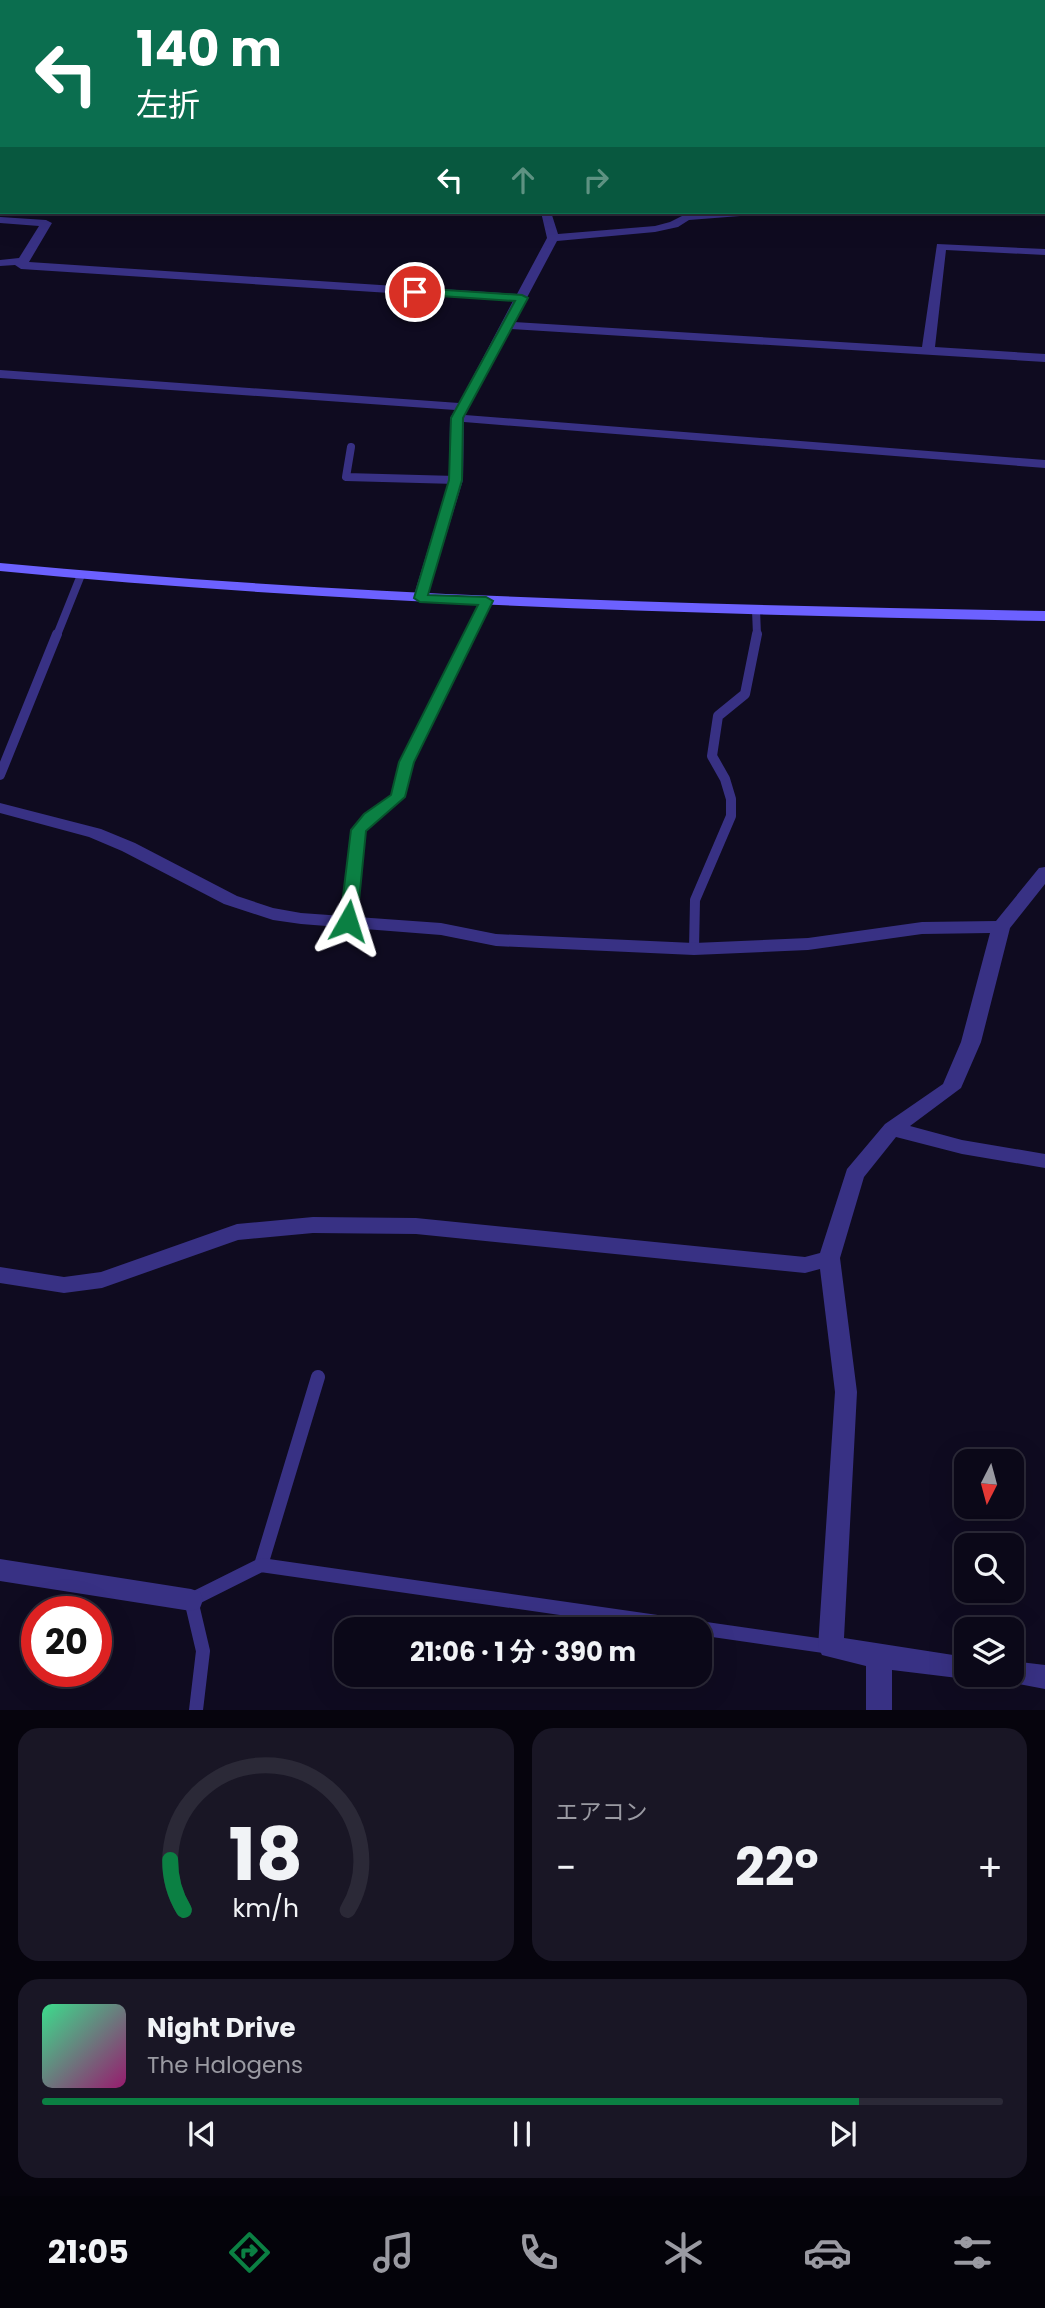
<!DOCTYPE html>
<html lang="ja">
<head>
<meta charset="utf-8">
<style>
  :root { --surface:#0b0818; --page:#191625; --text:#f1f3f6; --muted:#9a9aa2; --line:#2b2937; --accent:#0b8043 }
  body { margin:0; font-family:Poppins,"Noto Sans JP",sans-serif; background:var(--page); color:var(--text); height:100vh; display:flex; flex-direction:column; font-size:26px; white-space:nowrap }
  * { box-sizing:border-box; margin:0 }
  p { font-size:23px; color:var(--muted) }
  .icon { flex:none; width:38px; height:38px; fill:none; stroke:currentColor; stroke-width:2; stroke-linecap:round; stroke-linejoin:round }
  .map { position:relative; height:1710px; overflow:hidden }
  .drawer { display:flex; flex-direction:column; gap:18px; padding:18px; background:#06040d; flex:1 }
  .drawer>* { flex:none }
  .hud { position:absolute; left:0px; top:0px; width:1046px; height:214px; box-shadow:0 7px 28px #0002,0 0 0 2px var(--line); background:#0b6e4f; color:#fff; overflow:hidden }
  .needle { width:46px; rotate:186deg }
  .fabs { position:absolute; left:954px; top:1449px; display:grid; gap:14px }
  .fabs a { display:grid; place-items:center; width:70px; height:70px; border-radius:14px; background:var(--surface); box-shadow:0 7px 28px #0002,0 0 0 2px var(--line); font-size:35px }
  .speed { position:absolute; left:21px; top:1596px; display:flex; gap:14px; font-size:35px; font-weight:700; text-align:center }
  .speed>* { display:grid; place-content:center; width:91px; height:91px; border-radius:50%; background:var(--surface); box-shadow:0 7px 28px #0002,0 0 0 2px var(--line); line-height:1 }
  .speed .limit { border:10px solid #d22; background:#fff; color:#111 }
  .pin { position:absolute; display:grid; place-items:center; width:60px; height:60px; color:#fff; margin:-30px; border:4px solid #fff; border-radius:50%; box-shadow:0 2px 7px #0007 }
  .me { position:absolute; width:77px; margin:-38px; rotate:6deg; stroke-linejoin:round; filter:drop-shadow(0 0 5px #0008) }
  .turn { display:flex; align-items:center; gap:24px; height:147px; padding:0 21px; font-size:32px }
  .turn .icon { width:91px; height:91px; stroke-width:2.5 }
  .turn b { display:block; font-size:49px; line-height:60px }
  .lanes { display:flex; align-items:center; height:66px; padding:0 21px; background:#0003; justify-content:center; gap:35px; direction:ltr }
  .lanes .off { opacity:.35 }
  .big { font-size:52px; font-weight:700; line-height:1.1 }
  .drawer .card { flex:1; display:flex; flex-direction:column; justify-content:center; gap:10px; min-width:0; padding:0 24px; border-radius:21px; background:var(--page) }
  .drawer .dial { align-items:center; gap:0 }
  .dial svg { height:182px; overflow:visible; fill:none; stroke:var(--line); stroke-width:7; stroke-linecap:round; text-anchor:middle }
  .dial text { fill:var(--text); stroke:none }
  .song { display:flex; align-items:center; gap:21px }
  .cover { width:84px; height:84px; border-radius:10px; background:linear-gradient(135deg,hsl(150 70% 55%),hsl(320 70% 35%)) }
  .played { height:7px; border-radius:4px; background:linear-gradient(90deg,var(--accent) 85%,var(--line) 85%) }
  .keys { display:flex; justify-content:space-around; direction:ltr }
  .heat { display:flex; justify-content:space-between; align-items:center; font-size:38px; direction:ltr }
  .drawer .tiles { flex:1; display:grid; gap:18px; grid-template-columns:1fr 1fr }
  .card:last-child { grid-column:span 2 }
  .trip { position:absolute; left:334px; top:1617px; width:378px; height:70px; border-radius:21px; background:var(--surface); box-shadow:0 7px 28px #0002,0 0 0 2px var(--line); font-weight:700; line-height:70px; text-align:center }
  .dock { display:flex; height:112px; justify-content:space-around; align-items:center; background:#04030a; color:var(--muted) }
  .dock .icon { width:49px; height:49px }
  .dock .current { color:var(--accent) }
  .dock b { font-size:32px; color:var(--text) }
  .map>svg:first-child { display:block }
</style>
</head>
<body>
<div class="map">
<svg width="1045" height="1710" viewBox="0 0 1045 1710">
  <rect width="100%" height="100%" fill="#0f0b20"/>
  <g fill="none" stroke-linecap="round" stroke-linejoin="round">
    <g stroke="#383184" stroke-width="8">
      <polyline points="351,447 346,477 456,480"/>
      <polyline points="756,610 757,635"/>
      <polyline points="57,635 81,575"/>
      <polyline points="469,635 486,601"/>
    </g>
    <g stroke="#383184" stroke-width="10">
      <polyline points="0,775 57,634"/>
      <polyline points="348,921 358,830 369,817 398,797 406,762 470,634"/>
      <polyline points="694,949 695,900 731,816 731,799 725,779 712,756 718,716 745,694 757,634"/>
    </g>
    <g stroke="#383184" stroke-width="14">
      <polyline points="261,1565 318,1377"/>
      <polyline points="196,1710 203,1651 191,1600 261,1565 831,1647"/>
    </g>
    <g fill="#383184" fill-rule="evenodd">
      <rect x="524" y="0" width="10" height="2"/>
      <polygon points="771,0 781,0 781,2 772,2"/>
      <rect x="0" y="16" width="2" height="6"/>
      <rect x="0" y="83" width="2" height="6"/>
      <polygon points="541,212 551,212 558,234 655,226 670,222 686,214 759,212 753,215 689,220 678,227 655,232 557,241 514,322 922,347 937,244 1045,249 1045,255 946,250 935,347 1045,354 1045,362 511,329 465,415 1045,460 1045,468 464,422 463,480 427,598 420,602 413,598 449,480 450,418 455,410 0,378 0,370 459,403 513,301 21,269 15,265 0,266 0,260 19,258 39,226 0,223 0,217 46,220 52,223 29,262 517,294 547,238"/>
      <polygon points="0,803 101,829 135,843 237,896 273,908 301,913 441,923 496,934 694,943 808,938 922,922 996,921 1039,868 1045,867 1045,884 1010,928 981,1042 961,1088 910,1126 962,1140 1045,1154 1045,1168 962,1154 896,1137 864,1177 840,1258 857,1392 844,1638 966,1657 966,1675 975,1676 966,1679 892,1670 892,1710 866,1710 866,1666 822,1655 818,1647 835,1392 820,1269 805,1273 416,1234 313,1233 238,1240 102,1288 64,1293 0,1283 0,1267 64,1277 101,1272 237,1224 313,1217 416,1218 805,1257 820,1253 847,1169 885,1124 943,1084 961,1042 990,933 922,934 808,950 694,955 496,946 441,935 301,924 273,920 224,904 122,851 89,837 0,813"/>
      <polygon points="0,1559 191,1589 200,1592 203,1600 200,1608 191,1611 0,1581"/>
      <polygon points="1012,1661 1045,1665 1045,1689 1003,1681 1000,1675 1012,1675"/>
    </g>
    <path fill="#6c61ff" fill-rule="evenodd" d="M0,563C348,596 696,605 1045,611V621C696,614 348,605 0,571Z"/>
  </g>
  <polygon fill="#0b8043" stroke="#07532c" stroke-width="2" points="415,288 522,295 528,298 463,418 462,480 428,595 486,597 493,601 414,762 405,797 366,831 357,921 348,926 340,921 351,830 364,814 391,795 399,762 478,605 420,602 414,598 449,480 451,418 515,301 411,294 411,289"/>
</svg>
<div class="fabs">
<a><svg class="needle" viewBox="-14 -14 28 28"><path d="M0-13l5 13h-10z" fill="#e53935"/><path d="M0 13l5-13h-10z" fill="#9a9aa2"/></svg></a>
<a><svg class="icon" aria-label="search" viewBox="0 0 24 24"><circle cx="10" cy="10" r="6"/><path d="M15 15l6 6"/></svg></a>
<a><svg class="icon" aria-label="layers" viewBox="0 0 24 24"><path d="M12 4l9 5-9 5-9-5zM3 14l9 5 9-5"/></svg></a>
</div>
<div class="speed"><div class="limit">20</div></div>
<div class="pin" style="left:415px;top:292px;background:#d93025"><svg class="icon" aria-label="arrive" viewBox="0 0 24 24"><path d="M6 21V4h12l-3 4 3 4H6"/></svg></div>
<svg class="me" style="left:348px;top:921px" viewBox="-20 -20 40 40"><path d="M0-17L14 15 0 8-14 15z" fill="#0b8043" stroke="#fff" stroke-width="4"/></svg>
<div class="trip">21:06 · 1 分 · 390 m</div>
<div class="hud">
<div class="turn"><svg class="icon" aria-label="left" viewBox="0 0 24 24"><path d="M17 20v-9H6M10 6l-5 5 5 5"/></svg><div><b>140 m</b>左折</div></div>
<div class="lanes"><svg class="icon" aria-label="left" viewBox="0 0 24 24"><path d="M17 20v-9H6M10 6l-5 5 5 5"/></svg><svg class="icon off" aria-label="ahead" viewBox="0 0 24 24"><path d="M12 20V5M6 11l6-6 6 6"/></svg><svg class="icon off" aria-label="right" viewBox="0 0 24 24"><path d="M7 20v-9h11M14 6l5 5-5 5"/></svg></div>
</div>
</div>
<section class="drawer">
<div class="tiles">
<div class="card dial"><svg viewBox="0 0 100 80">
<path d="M14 69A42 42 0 1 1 86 69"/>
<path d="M14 69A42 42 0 0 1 8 47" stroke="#0b8043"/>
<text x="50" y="56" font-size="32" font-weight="700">18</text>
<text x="50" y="72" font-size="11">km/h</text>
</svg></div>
<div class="card"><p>エアコン</p>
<div class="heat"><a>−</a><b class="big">22°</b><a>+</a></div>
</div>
<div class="card">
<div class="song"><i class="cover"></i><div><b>Night Drive</b><p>The Halogens</p></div></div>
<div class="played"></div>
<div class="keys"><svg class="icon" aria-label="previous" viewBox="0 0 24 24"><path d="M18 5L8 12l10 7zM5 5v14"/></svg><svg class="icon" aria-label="pause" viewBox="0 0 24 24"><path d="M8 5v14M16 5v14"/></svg><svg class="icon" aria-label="next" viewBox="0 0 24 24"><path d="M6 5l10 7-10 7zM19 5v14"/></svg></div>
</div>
</div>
</section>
<nav class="dock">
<b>21:05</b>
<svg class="icon current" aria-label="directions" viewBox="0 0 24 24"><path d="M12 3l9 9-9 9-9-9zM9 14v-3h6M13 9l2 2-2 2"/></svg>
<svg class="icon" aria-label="music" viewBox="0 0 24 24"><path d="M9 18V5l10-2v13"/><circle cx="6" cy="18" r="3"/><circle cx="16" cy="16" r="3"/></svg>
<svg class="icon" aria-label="phone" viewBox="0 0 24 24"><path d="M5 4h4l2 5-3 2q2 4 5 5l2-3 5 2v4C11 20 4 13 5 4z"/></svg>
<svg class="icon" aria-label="climate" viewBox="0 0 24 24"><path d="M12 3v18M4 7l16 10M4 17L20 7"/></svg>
<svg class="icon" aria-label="car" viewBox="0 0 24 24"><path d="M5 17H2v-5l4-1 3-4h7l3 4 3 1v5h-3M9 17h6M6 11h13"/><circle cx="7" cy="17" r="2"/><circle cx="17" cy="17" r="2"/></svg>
<svg class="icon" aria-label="filters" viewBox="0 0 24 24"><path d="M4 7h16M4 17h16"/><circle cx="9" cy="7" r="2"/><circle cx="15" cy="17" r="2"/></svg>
</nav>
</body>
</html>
